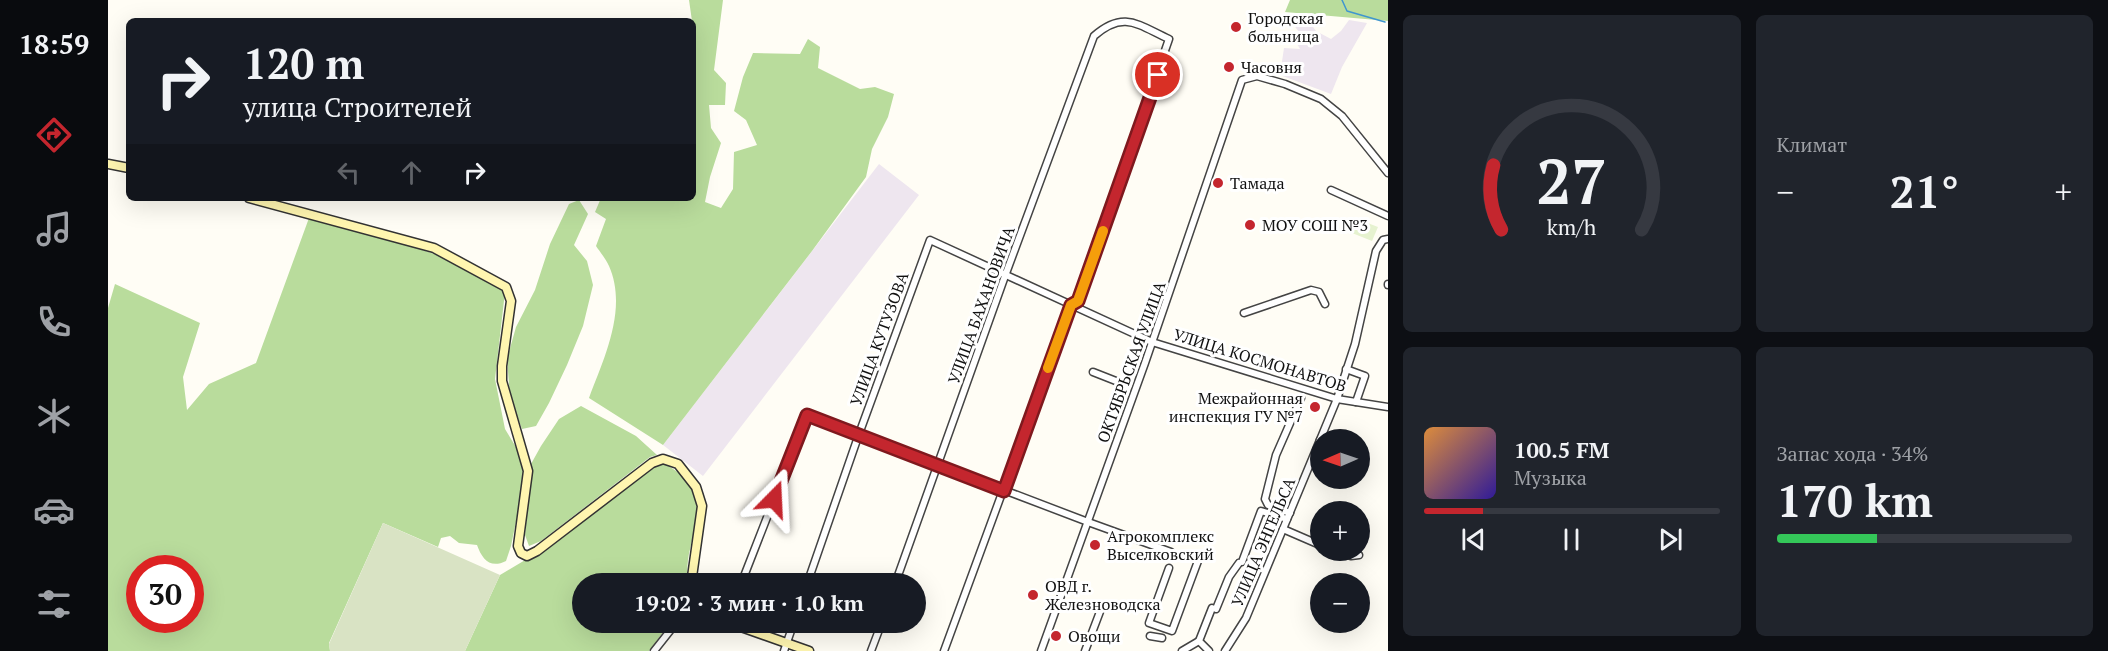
<!DOCTYPE html>
<html lang="ru">
<head>
<meta charset="utf-8">
<style>
  :root { --surface:#171b24; --page:#20242c; --text:#f1f3f6; --muted:#9ea1a6; --line:#363941; --accent:#c4262e }
  body { margin:0; font-family:"PT Serif",serif; background:var(--page); color:var(--text); height:100vh; display:flex; flex-direction:column; font-size:22px; white-space:nowrap }
  * { box-sizing:border-box; margin:0 }
  p { font-size:20px; color:var(--muted) }
  .icon { flex:none; width:33px; height:33px; fill:none; stroke:currentColor; stroke-width:2; stroke-linecap:round; stroke-linejoin:round }
  .map { position:relative; flex:1; overflow:hidden }
  .details { display:flex; flex-direction:column; gap:15px; padding:15px; background:#0d0f14; width:720px }
  .details>* { flex:none }
  .top-card { position:absolute; left:18px; top:18px; width:570px; height:183px; border-radius:9px; box-shadow:0 6px 24px #0002; background:#171b24; color:var(--text); overflow:hidden }
  .needle { width:39px; rotate:268deg }
  .fabs { position:absolute; left:1202px; top:429px; display:grid; gap:12px }
  .fabs a { display:grid; place-items:center; width:60px; height:60px; border-radius:50%; background:var(--surface); box-shadow:0 6px 24px #0002; font-size:30px }
  .speed { position:absolute; left:18px; top:555px; display:flex; gap:12px; font-size:30px; font-weight:700; text-align:center }
  .speed>* { display:grid; place-content:center; width:78px; height:78px; border-radius:50%; background:var(--surface); box-shadow:0 6px 24px #0002; line-height:1 }
  .speed .limit { border:9px solid #d22; background:#fff; color:#111 }
  .pin { position:absolute; display:grid; place-items:center; width:51px; height:51px; color:#fff; margin:-26px; border:3px solid #fff; border-radius:50%; box-shadow:0 2px 6px #0007 }
  .me { position:absolute; width:66px; margin:-33px; rotate:21deg; stroke-linejoin:round; filter:drop-shadow(0 0 4px #0008) }
  .turn { display:flex; align-items:center; gap:21px; height:126px; padding:0 18px; font-size:27px }
  .turn .icon { width:78px; height:78px; stroke-width:2.5 }
  .turn b { display:block; font-size:42px; line-height:51px }
  .lanes { display:flex; align-items:center; height:57px; padding:0 18px; background:#0003; justify-content:center; gap:30px; direction:ltr }
  .lanes .off { opacity:.35 }
  .big { font-size:45px; font-weight:700; line-height:1.1 }
  .details .card { flex:1; display:flex; flex-direction:column; justify-content:center; gap:9px; min-width:0; padding:0 21px; border-radius:9px; background:var(--page) }
  .details .dial { align-items:center; gap:0 }
  .dial svg { height:156px; overflow:visible; fill:none; stroke:var(--line); stroke-width:7; stroke-linecap:round; text-anchor:middle }
  .dial text { fill:var(--text); stroke:none }
  .song { display:flex; align-items:center; gap:18px }
  .cover { width:72px; height:72px; border-radius:9px; background:linear-gradient(135deg,hsl(30 70% 55%),hsl(250 70% 35%)) }
  .played { height:6px; border-radius:3px; background:linear-gradient(90deg,var(--accent) 20%,var(--line) 20%) }
  .keys { display:flex; justify-content:space-around; direction:ltr }
  .heat { display:flex; justify-content:space-between; align-items:center; font-size:33px; direction:ltr }
  .charge { height:9px; border-radius:4px; background:linear-gradient(90deg,#34c759 34%,var(--line) 0) }
  .details .tiles { flex:1; display:grid; gap:15px; grid-template-columns:repeat(2,1fr) }
  .trip { position:absolute; left:464px; top:573px; width:354px; height:60px; border-radius:30px; background:var(--surface); box-shadow:0 6px 24px #0002; font-weight:700; line-height:60px; text-align:center }
  main { display:flex; flex:1; min-height:0 }
  .dock { display:flex; flex-direction:column; width:108px; justify-content:space-around; align-items:center; background:#090b0e; color:var(--muted) }
  .dock .icon { width:42px; height:42px }
  .dock .current { color:var(--accent) }
  .dock b { font-size:27px; color:var(--text) }
  .map>svg:first-child { display:block }
</style>
</head>
<body>
<main>
<nav class="dock">
<b>18:59</b>
<svg class="icon current" aria-label="directions" viewBox="0 0 24 24"><path d="M12 3l9 9-9 9-9-9zM9 14v-3h6M13 9l2 2-2 2"/></svg>
<svg class="icon" aria-label="music" viewBox="0 0 24 24"><path d="M9 18V5l10-2v13"/><circle cx="6" cy="18" r="3"/><circle cx="16" cy="16" r="3"/></svg>
<svg class="icon" aria-label="phone" viewBox="0 0 24 24"><path d="M5 4h4l2 5-3 2q2 4 5 5l2-3 5 2v4C11 20 4 13 5 4z"/></svg>
<svg class="icon" aria-label="climate" viewBox="0 0 24 24"><path d="M12 3v18M4 7l16 10M4 17L20 7"/></svg>
<svg class="icon" aria-label="car" viewBox="0 0 24 24"><path d="M5 17H2v-5l4-1 3-4h7l3 4 3 1v5h-3M9 17h6M6 11h13"/><circle cx="7" cy="17" r="2"/><circle cx="17" cy="17" r="2"/></svg>
<svg class="icon" aria-label="filters" viewBox="0 0 24 24"><path d="M4 7h16M4 17h16"/><circle cx="9" cy="7" r="2"/><circle cx="15" cy="17" r="2"/></svg>
</nav>
<div class="map">
<svg width="1280" height="651" viewBox="0 0 1280 651">
  <rect width="100%" height="100%" fill="#fffdf5"/>
  <g fill="#eee6ef">
    <polygon points="1194,12 1208,31 1223,39 1233,31 1241,20 1259,23 1234,67 1223,94 1172,75 1176,48 1192,49 1187,40 1192,33 1184,23"/>
    <polygon points="771,164 811,195 595,476 555,445"/>
  </g>
  <g fill="#b9dc9c" fill-rule="evenodd">
    <path d="M581,0H615L606,70L618,83L617,105H601L603,128L613,143L602,177L597,202L613,208L625,189L626,152L649,145L638,120L626,111L635,77L645,53L692,54L700,39L712,47L710,68L752,89L767,87L786,94L780,117L764,149L758,177L704,251L555,445L481,398C496,358 520,309 501,266C498,259 492,252 488,246L498,219L487,212L493,198H585L586,35Z"/>
    <polygon points="1182,0 1280,0 1280,21 1177,12"/>
    <polygon points="471,200 480,214 466,245 479,261 485,285 475,326 459,365 441,403 428,426 414,429 402,397 399,359 408,327 427,290 442,244 461,204"/>
    <path d="M201,218L277,238L342,259L397,292L387,379L397,429L414,457L416,482L403,546L398,561C382,569 374,559 369,545L351,543L342,536L333,538L330,547L275,523L221,643L222,651H0V308L7,284L92,323L75,377L79,410L101,384L148,363ZM32,568H82V620H32Z"/>
    <polygon points="473,406 528,436 549,455 542,457 433,541 421,546 417,535 423,464 433,446 451,419"/>
    <path d="M552,462C568,468 583,482 589,498C593,512 582,544 580,560C579,567 579,576 579,583L474,584V622L562,623L541,651H357L392,575L439,547L505,495Z"/>
  </g>
  <polygon fill="#d9e3c4" points="275,523 392,575 357,651 222,651 221,644"/>
  <polygon fill="#e6f2cf" points="1244,217 1270,227 1264,241 1239,231"/>
  <g fill="none" stroke-linecap="round" stroke-linejoin="round">
    <polyline stroke="#3f96cf" stroke-width="1.5" points="1234,0 1239,11 1277,22"/>
    <defs>
      <g id="street">
        <polyline points="1223,190 1280,216"/>
        <polyline points="1280,285 1280,284"/>
        <polyline points="1136,313 1203,290 1211,292 1217,304"/>
        <polyline points="1238,369 1257,376 1248,402"/>
        <polyline points="985,372 1013,383"/>
        <polyline points="1212,440 1229,399 1247,344 1268,251 1275,240 1280,239"/>
        <polyline points="1182,513 1160,505 1157,499 1168,455 1193,398"/>
        <polyline points="1175,529 1212,545"/>
        <polyline points="1226,550 1243,556 1251,555"/>
        <polyline points="1134,562 1153,511 1179,519"/>
        <polyline points="1061,568 1041,623 1064,631 1090,561"/>
        <polyline points="633,584 699,415 980,522 1063,552"/>
        <polyline points="699,584 751,434 822,240 1044,342 1229,399 1280,407"/>
        <path d="M787,584L897,276L986,36C1016,10 1030,25 1061,39L970,301L963,305L836,651"/>
        <polyline points="1108,609 1121,577 1131,563"/>
        <polyline points="1042,636 1054,638"/>
        <polyline points="546,651 569,622"/>
        <polyline points="676,651 686,622"/>
        <polyline points="763,651 774,622"/>
        <polyline points="933,651 1037,363 1134,80 1149,76 1177,84 1213,99 1234,116 1280,173"/>
        <polyline points="977,651 993,609"/>
        <polyline points="1074,651 1091,641"/>
        <polyline points="1101,651 1091,641 1104,608"/>
        <polyline points="1117,651 1138,618 1212,440"/>
      </g>
      <g id="secondary">
        <polyline points="0,164 21,168"/>
        <polyline points="141,198 326,248 398,287 403,301 394,366 394,381 420,471 410,546 413,553 419,556 429,551 544,463 555,459 570,464 588,487 594,506 583,584"/>
        <polyline points="619,622 701,651"/>
      </g>
    </defs>
    <use href="#street" stroke="#444" stroke-width="9"/>
    <use href="#secondary" stroke="#333" stroke-width="11"/>
    <use href="#street" stroke="#fff" stroke-width="6"/>
    <use href="#secondary" stroke="#fff6b0" stroke-width="8"/>
  </g>
  <g fill="none" stroke-linecap="round" stroke-linejoin="round">
    <defs>
      <polyline id="route" points="666,499 699,415 896,491 963,305 970,301 1050,75"/>
    </defs>
    <use href="#route" stroke="#7f191e" stroke-width="15"/>
    <use href="#route" stroke="#c4262e" stroke-width="10"/>
    <polyline stroke="#f59e0b" stroke-width="10" points="940,368 963,305 970,301 995,231"/>
  </g>
  <g fill="#c4262e" stroke="#fff" stroke-width="2">
    <circle cx="1128" cy="27" r="6"/>
    <circle cx="1121" cy="67" r="6"/>
    <circle cx="1110" cy="183" r="6"/>
    <circle cx="1142" cy="225" r="6"/>
    <circle cx="1207" cy="407" r="6"/>
    <circle cx="987" cy="545" r="6"/>
    <circle cx="925" cy="595" r="6"/>
    <circle cx="948" cy="636" r="6"/>
  </g>
  <g text-anchor="middle" dominant-baseline="central" stroke-width="6" stroke-linejoin="round" paint-order="stroke">
    <g font-size="16" fill="#111" stroke="#fff" text-anchor="start">
      <text x="1140" y="18">Городская<tspan x="1140" dy="18">больница</tspan></text>
      <text x="1133" y="67">Часовня</text>
      <text x="1122" y="183">Тамада</text>
      <text x="1154" y="225">МОУ СОШ №3</text>
      <text x="1195" y="398" text-anchor="end">Межрайонная<tspan x="1195" dy="18">инспекция ГУ №7</tspan></text>
      <text x="999" y="536">Агрокомплекс<tspan x="999" dy="18">Выселковский</tspan></text>
      <text x="937" y="586">ОВД г.<tspan x="937" dy="18">Железноводска</tspan></text>
      <text x="960" y="636">Овощи</text>
    </g>
    <g font-size="16" fill="#111" stroke="#fff">
      <text transform="translate(873 305) rotate(-70)">УЛИЦА БАХАНОВИЧА</text>
      <text transform="translate(771 339) rotate(-70)">УЛИЦА КУТУЗОВА</text>
      <text transform="translate(1152 360) rotate(17)">УЛИЦА КОСМОНАВТОВ</text>
      <text transform="translate(1023 362) rotate(-70)">ОКТЯБРЬСКАЯ УЛИЦА</text>
      <text transform="translate(1155 542) rotate(-67)">УЛИЦА ЭНГЕЛЬСА</text>
    </g>
  </g>
</svg>
<div class="fabs">
<a><svg class="needle" viewBox="-14 -14 28 28"><path d="M0-13l5 13h-10z" fill="#e53935"/><path d="M0 13l5-13h-10z" fill="#9ea1a6"/></svg></a>
<a>+</a>
<a>−</a>
</div>
<div class="speed"><div class="limit">30</div></div>
<div class="pin" style="left:1050px;top:75px;background:#d93025"><svg class="icon" aria-label="arrive" viewBox="0 0 24 24"><path d="M6 21V4h12l-3 4 3 4H6"/></svg></div>
<svg class="me" style="left:666px;top:499px" viewBox="-20 -20 40 40"><path d="M0-17L14 15 0 8-14 15z" fill="#c4262e" stroke="#fff" stroke-width="4"/></svg>
<div class="trip">19:02 · 3 мин · 1.0 km</div>
<div class="top-card">
<div class="turn"><svg class="icon" aria-label="right" viewBox="0 0 24 24"><path d="M7 20v-9h11M14 6l5 5-5 5"/></svg><div><b>120 m</b>улица Строителей</div></div>
<div class="lanes"><svg class="icon off" aria-label="left" viewBox="0 0 24 24"><path d="M17 20v-9H6M10 6l-5 5 5 5"/></svg><svg class="icon off" aria-label="ahead" viewBox="0 0 24 24"><path d="M12 20V5M6 11l6-6 6 6"/></svg><svg class="icon" aria-label="right" viewBox="0 0 24 24"><path d="M7 20v-9h11M14 6l5 5-5 5"/></svg></div>
</div>
</div>
<section class="details">
<div class="tiles">
<div class="card dial"><svg viewBox="0 0 100 80">
<path d="M14 69A42 42 0 1 1 86 69"/>
<path d="M14 69A42 42 0 0 1 10 36" stroke="#c4262e"/>
<text x="50" y="56" font-size="32" font-weight="700">27</text>
<text x="50" y="72" font-size="11">km/h</text>
</svg></div>
<div class="card"><p>Климат</p>
<div class="heat"><a>−</a><b class="big">21°</b><a>+</a></div>
</div>
<div class="card">
<div class="song"><i class="cover"></i><div><b>100.5 FM</b><p>Музыка</p></div></div>
<div class="played"></div>
<div class="keys"><svg class="icon" aria-label="previous" viewBox="0 0 24 24"><path d="M18 5L8 12l10 7zM5 5v14"/></svg><svg class="icon" aria-label="pause" viewBox="0 0 24 24"><path d="M8 5v14M16 5v14"/></svg><svg class="icon" aria-label="next" viewBox="0 0 24 24"><path d="M6 5l10 7-10 7zM19 5v14"/></svg></div>
</div>
<div class="card"><p>Запас хода · 34%</p><b class="big">170 km</b><div class="charge"></div></div>
</div>
</section>
</main>
</body>
</html>
